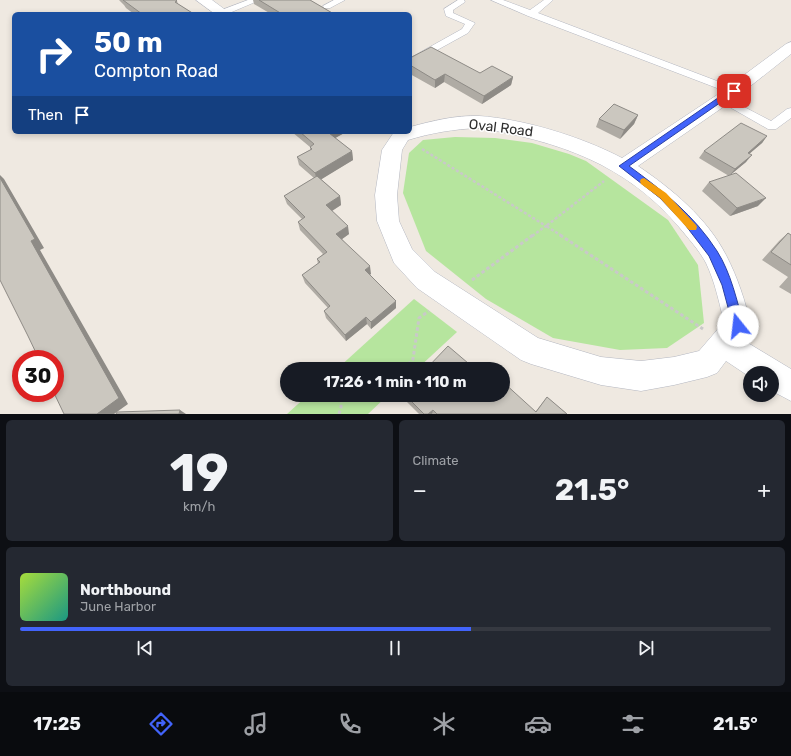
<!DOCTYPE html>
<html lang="en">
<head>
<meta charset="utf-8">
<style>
  :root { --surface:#171b24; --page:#242831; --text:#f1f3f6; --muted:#9ea1a6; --line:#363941; --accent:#4264fb }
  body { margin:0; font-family:Rubik,sans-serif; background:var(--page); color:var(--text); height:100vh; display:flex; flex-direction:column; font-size:15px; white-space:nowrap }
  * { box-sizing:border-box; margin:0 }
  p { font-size:13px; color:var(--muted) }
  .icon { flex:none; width:22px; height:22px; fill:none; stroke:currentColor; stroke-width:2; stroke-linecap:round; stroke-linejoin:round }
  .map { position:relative; height:414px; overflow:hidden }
  .drawer { display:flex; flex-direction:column; gap:6px; padding:6px; background:#0d0f14; flex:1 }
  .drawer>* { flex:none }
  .hud { position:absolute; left:12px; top:12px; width:400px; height:122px; border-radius:6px; box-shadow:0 2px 6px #0003; background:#1a4fa0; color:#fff; overflow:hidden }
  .fabs { position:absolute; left:743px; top:366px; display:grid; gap:8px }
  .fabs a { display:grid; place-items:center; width:36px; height:36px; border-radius:50%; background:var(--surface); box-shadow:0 2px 6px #0003; font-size:20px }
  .speed { position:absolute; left:12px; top:350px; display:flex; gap:8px; font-size:20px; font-weight:700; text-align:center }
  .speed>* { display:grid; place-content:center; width:52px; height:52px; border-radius:50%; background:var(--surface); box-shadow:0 2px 6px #0003; line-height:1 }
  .speed .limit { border:6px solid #d22; background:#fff; color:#111 }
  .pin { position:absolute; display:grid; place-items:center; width:34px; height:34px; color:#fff; margin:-17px; border-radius:8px; box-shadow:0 2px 6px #0006 }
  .me { position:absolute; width:44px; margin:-22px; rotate:344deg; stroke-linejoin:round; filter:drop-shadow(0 0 3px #0008) }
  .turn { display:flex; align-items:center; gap:14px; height:84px; padding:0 16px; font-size:18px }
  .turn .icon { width:52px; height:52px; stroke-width:2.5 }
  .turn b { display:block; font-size:28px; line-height:34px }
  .then { display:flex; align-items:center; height:38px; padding:0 16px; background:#0003; gap:8px; font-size:15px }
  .big { font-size:30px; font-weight:700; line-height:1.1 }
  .drawer .card { flex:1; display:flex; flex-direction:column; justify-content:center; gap:6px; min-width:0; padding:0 14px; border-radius:6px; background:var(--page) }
  .drawer .dial { align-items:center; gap:0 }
  .dial b { font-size:52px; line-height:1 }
  .song { display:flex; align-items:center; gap:12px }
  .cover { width:48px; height:48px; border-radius:6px; background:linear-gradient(135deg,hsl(80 70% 55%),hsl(170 70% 35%)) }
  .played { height:4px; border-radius:2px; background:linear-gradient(90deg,var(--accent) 60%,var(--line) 60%) }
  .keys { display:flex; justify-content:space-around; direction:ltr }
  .heat { display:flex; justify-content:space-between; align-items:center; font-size:22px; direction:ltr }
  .drawer .tiles { flex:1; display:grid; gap:6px; grid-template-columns:1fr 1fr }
  .card:last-child { grid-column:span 2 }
  .trip { position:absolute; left:280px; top:362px; width:230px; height:40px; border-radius:20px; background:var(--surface); box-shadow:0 2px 6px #0003; font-weight:700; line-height:40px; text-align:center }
  .dock { display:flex; height:64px; justify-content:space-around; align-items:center; background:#090b0e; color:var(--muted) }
  .dock .icon { width:28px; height:28px }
  .dock .on { color:var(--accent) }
  .dock b { font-size:18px; color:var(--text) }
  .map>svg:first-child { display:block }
</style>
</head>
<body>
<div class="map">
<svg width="791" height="414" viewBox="0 0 791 414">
  <rect width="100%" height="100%" fill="#efe9e1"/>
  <g fill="#b6e59e">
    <polygon points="455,137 495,138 532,143 569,154 586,161 668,220 698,265 704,323 667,348 620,350 553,338 486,299 426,251 403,193 409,153 423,140"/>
    <polygon points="414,299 457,332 417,369 337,369"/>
    <polygon points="308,395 388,395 368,414 287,414"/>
  </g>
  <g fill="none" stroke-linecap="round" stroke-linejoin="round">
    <defs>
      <g id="service">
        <polygon points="248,0 260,0 227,14 218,13 219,11"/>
        <polygon points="334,0 345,0 330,8 324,8 323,6"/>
        <polygon points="458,0 464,0 465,2 453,10 453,13 475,23 468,33 410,65 410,58 462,29 465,24 446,16 444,9"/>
        <polygon points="491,0 503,0 530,10 544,0 553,0 538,13 738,89 739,91 734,94 730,93 528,16"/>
        <polygon points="723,96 771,121 787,109 791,108 791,118 776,129 768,129 719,101 717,99 719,97"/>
      </g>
      <g id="minor">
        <polygon points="196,0 212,0 231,14 215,14"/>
        <path d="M791,42V54L729,103L638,166C672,189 707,218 726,255C738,278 745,301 751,325L743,340L791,369V401L772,391V373H750V377L726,361L717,373L707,377L674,385L641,391L601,385L531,364L521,360L417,288L394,263L377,221L375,195L382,150L394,132H410V127C432,121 456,115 479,116C524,119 582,137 622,158L717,95L786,44ZM479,128C558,141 626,164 679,227C688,238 699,250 706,263C715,282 719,302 724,322L699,351L674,357L641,361L601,357L538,338L435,272L412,249L399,221L397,195L402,150L408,140C431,133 454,129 479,128Z"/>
      </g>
    </defs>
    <use href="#service" stroke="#b4b7c1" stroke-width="1"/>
    <use href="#minor" stroke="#b4b7c1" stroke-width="1"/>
    <g stroke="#c9c9c9" stroke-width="2.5" stroke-dasharray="3 2" stroke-linecap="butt">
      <polyline points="422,149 546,226 532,236"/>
      <polyline points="562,236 546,226 604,181"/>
    </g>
    <g stroke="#c9c9c9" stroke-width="3" stroke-dasharray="3.5 2.5" stroke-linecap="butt">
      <polyline points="560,235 703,329"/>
      <polyline points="472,280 533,235"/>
      <polyline points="404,369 413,359 419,318 429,311"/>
      <polyline points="339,414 341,407 341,395"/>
    </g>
    <use href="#service" fill="#fff" fill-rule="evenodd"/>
    <use href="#minor" fill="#fff" fill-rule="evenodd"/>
  </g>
  <g fill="#afaba4">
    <polygon points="119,0 176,0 177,1 178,4 194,14 134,14 126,8 124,5"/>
    <polygon points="253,0 310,0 334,14 271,14 254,4"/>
    <polygon points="410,58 480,73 513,77 511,85 482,104 444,82 435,88 410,74"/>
    <polygon points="638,115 634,124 620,139 596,127 599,119"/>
    <polygon points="292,132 346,132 335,138 352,151 353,160 321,179 340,196 341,205 332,211 349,234 342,239 371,274 369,275 396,308 371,329 367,324 346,341 326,318 324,311 328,308 305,283 302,275 318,264 317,259 323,254 300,230 298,222 302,219 287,204 284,196 314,178 299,165 297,157 310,150 310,147"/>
    <polygon points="767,136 762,143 749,154 746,162 729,176 699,158 704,151"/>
    <polygon points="709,182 758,206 730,216 702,191"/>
    <polygon points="788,233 791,235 791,294 779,287 788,277 762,260 779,241"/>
    <polygon points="403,395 536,411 547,397 567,414 419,414 403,398"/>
  </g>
  <g fill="#8e8b86">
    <rect x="410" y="48" width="1" height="8"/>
    <polygon points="445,74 444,82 435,88 435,80"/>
    <polygon points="513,77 511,85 482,104 484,96"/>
    <polygon points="638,115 634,124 620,139 624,130"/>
    <polygon points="330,132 346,132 330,141 329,133"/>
    <polygon points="767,136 762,143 742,160 748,153"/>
    <polygon points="352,151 353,160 317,182 315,173"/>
    <polygon points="752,155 746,162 729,176 735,169"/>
    <polygon points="0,175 4,179 44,248 40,250 128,404 114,414 97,414 31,241 0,179"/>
    <polygon points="340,196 341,205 327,214 326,205"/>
    <polygon points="766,198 758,206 730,216 737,208"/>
    <polygon points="348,226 349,234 338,242 336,234"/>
    <polygon points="370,266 371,274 365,278 365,270"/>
    <polygon points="396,301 396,308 371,329 371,322"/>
    <polygon points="366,317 367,324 346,341 345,335"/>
    <polygon points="180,410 186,414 179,414"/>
    <polygon points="433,410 432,414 428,414"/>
  </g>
  <g fill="#cbc7bf" stroke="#8e8b86">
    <polygon points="123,0 176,0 177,1 175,2 194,14 142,14"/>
    <polygon points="259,0 310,0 334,14 282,14"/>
    <polygon points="431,47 480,73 492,66 513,77 484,96 445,74 435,80 410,65 410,58"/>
    <polygon points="614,104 638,115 624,130 599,119"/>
    <polygon points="741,123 767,136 748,153 752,155 735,169 704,151"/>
    <polygon points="300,132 330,132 329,133 352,151 315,173 297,157 312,149 310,147 314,144"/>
    <polygon points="736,173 766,198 737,208 709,182"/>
    <polygon points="317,176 340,196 326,205 348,226 336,234 370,266 365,270 396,301 371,322 366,317 345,335 324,311 330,306 302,275 320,262 317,259 327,252 298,222 305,217 284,196"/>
    <polygon points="0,178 35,239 31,241 119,398 97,414 64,414 54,393 55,359 39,359 28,336 0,280"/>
    <polygon points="788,233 791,235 791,265 771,252"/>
    <polygon points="448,346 475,369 426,369"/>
    <polygon points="503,382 536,412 547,397 567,414 437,414 433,410 428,414 424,414 405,395 503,395"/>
    <polygon points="180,410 179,414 116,414 117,412"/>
  </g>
  <path fill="#4264fb" stroke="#2b41a3" d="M731,89H736L737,91L629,166C663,191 694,215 717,251C731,273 737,301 744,326L742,329L738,331L734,329L733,326L722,285L709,256L683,222L660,198L619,166Z"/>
  <polygon fill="#f59e0b" points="644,178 666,193 696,225 697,227 696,230 689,230 660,198 641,184 640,181 641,179"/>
  <g text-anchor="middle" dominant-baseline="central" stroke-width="3" stroke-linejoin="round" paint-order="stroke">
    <g font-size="14" fill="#2e2e2e" stroke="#fff">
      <text transform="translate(501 128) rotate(7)">Oval Road</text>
    </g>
  </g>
</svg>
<div class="fabs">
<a><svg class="icon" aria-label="sound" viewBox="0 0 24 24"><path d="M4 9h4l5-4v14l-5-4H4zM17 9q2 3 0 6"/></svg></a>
</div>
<div class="speed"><div class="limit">30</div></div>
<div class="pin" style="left:734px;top:91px;background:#d93025"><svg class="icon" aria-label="arrive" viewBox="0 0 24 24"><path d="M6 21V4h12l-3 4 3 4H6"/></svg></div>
<svg class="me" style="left:738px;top:326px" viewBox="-20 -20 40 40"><circle r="19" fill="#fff"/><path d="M0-13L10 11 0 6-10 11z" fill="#4264fb"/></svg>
<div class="trip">17:26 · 1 min · 110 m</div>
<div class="hud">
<div class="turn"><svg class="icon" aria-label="right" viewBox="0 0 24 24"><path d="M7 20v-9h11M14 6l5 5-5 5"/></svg><div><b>50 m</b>Compton Road</div></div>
<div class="then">Then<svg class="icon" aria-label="arrive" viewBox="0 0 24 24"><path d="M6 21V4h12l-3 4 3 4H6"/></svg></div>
</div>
</div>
<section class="drawer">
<div class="tiles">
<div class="card dial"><b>19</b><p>km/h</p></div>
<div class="card"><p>Climate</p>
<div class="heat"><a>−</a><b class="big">21.5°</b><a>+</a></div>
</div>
<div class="card">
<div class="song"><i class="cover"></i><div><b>Northbound</b><p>June Harbor</p></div></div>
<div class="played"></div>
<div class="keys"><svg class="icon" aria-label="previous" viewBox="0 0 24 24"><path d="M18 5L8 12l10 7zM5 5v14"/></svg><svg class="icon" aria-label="pause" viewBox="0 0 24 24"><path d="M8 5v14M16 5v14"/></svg><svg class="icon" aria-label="next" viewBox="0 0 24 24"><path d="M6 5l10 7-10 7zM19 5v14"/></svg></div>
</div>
</div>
</section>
<nav class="dock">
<b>17:25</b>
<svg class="icon on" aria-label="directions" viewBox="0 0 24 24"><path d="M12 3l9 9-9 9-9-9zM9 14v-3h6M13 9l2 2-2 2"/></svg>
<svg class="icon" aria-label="music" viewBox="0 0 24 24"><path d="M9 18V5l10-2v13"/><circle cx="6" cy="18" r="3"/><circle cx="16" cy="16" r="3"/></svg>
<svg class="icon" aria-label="phone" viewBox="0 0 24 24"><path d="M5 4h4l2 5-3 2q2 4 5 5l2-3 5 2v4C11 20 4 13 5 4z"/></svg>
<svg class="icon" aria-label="climate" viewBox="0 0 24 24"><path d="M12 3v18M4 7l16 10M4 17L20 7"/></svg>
<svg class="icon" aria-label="car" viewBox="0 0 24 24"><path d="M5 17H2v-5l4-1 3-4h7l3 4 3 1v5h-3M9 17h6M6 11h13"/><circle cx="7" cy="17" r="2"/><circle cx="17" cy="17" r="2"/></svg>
<svg class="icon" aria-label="filters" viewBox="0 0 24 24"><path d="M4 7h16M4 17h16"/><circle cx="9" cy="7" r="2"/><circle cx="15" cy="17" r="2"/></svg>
<b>21.5°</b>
</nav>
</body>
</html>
